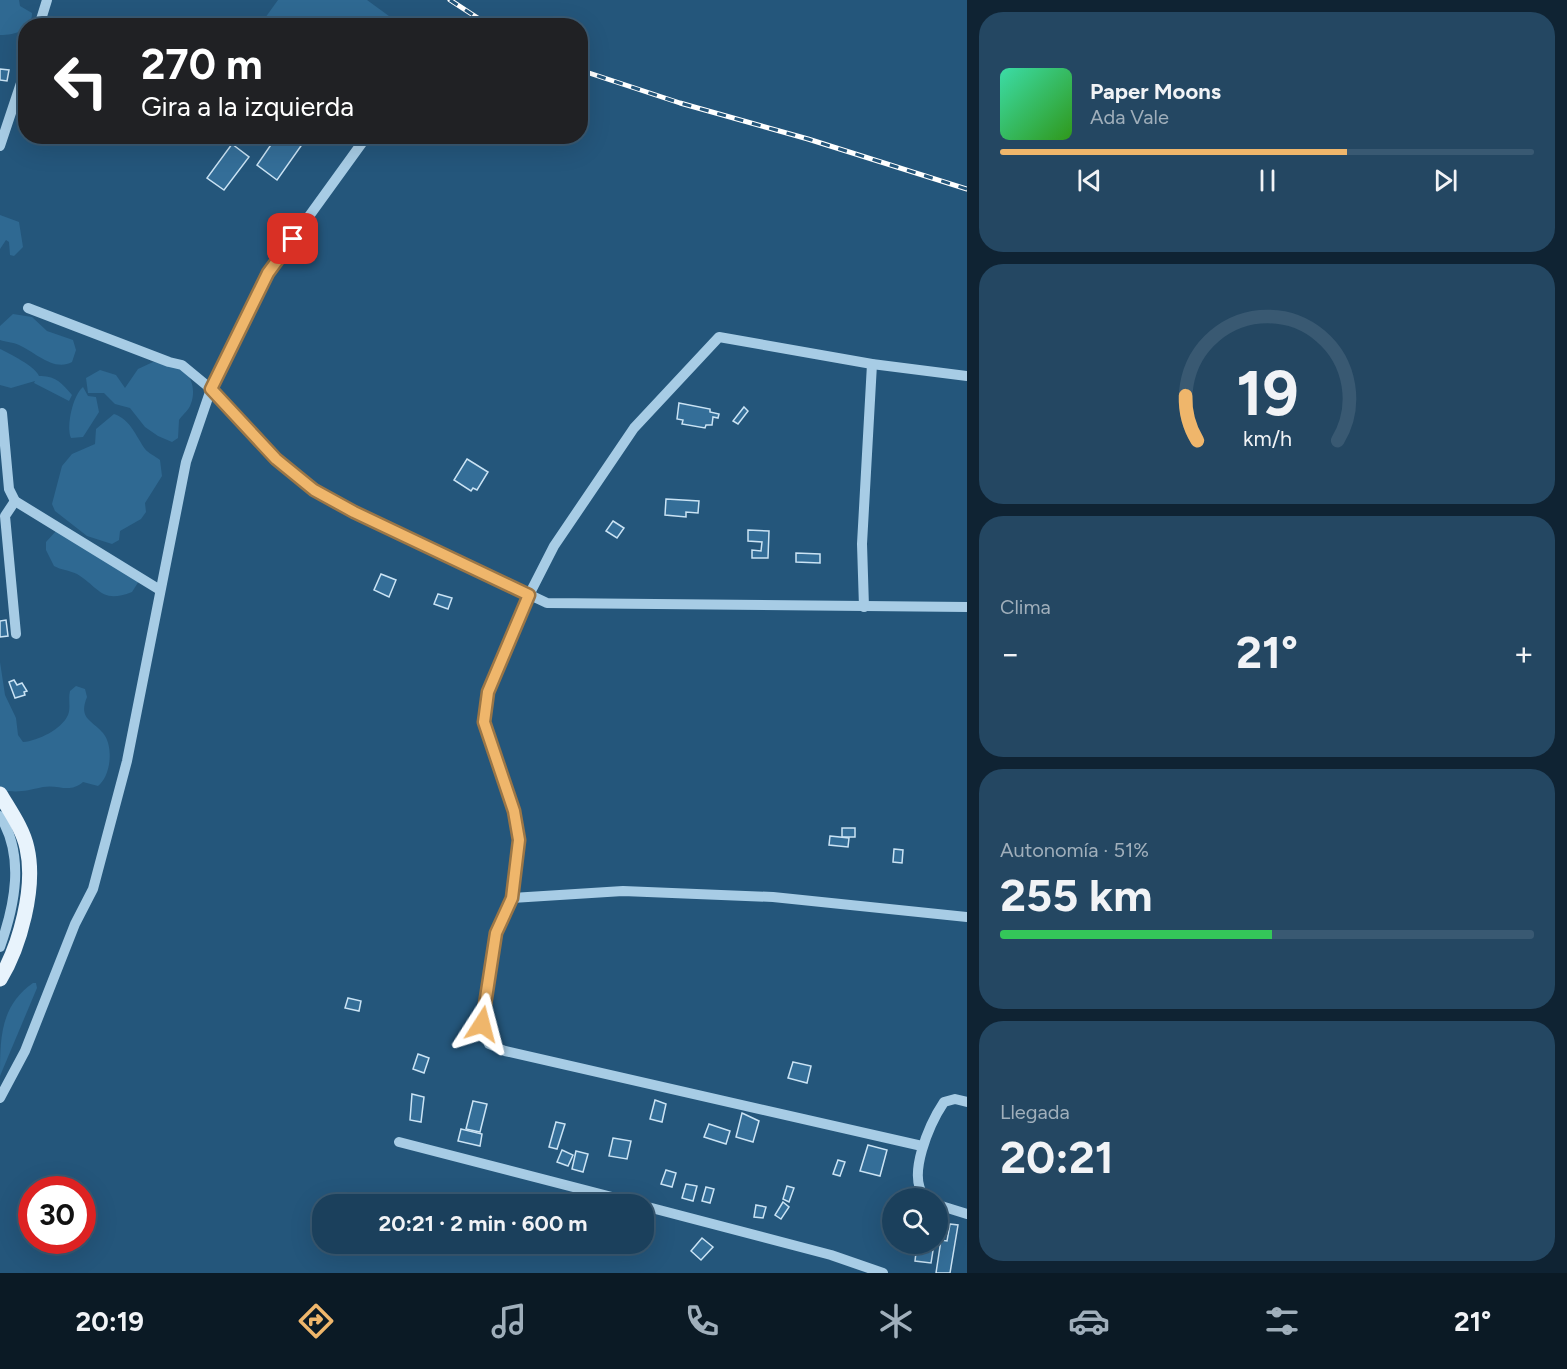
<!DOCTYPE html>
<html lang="es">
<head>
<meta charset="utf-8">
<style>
  :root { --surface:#1b405c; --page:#244762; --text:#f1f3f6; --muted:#a0afbb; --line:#395972; --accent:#efb66b }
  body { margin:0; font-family:Figtree,sans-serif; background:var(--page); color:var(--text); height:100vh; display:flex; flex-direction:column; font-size:22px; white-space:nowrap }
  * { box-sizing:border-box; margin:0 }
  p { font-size:20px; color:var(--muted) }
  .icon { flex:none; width:33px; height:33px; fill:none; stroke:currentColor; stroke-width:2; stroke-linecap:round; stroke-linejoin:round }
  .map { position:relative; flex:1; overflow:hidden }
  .sheet { display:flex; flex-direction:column; gap:12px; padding:12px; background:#0f2333; width:600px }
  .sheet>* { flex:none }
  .top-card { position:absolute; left:18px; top:18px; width:570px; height:126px; border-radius:24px; box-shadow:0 6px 24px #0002,0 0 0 2px var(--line); background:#202124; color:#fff; overflow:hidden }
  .controls { position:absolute; left:882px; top:1188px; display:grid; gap:12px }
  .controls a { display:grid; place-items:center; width:66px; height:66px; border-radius:50%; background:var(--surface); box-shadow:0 6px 24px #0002,0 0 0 2px var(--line); font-size:30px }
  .speed { position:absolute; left:18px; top:1176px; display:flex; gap:12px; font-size:30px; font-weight:700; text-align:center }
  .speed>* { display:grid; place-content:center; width:78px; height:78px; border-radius:50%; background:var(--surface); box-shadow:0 6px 24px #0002,0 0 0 2px var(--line); line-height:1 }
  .speed .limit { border:9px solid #d22; background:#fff; color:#111 }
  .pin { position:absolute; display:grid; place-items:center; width:51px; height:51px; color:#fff; margin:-26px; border-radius:12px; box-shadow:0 3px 9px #0006 }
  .me { position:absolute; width:66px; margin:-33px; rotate:9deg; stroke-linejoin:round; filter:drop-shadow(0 0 4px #0008) }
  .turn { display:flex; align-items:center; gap:21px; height:126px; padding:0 24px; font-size:27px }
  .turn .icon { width:78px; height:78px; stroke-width:2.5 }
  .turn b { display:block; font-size:42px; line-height:51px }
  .big { font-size:45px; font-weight:700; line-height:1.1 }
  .sheet .card { flex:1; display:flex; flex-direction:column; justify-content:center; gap:9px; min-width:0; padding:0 21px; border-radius:24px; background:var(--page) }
  .sheet .dial { align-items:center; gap:0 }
  .dial svg { height:156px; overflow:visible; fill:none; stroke:var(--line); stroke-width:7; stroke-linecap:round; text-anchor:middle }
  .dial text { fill:var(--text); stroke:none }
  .song { display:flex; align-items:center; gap:18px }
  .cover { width:72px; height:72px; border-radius:9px; background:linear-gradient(135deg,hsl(160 70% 55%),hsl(110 70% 35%)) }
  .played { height:6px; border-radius:3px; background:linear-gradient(90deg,var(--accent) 65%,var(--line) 65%) }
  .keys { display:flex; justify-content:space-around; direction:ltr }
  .heat { display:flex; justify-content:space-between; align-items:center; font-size:33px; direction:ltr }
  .charge { height:9px; border-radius:4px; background:linear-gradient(90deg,#34c759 51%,var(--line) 0) }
  .trip { position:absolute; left:312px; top:1194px; width:342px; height:60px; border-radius:24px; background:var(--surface); box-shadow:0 6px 24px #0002,0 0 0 2px var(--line); font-weight:700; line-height:60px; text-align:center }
  .menu { display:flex; height:96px; justify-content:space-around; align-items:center; background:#0b1a25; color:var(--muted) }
  .menu .icon { width:42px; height:42px }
  .menu .on { color:var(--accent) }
  .menu b { font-size:27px; color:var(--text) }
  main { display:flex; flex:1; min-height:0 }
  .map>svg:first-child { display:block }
</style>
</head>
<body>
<main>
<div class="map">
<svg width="967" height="1273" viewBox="0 0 967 1273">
  <rect width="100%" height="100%" fill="#24567b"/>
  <g fill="#2f6992">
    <path d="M0,0H19L20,6L32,13C32,30 16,35 0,35Z"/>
    <polygon points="278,0 367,0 393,19 389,25 260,25"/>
    <polygon points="0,215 19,222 23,247 14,256 10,255 9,242 6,240 0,249"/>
    <path d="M13,314L32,317L47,331L73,340L76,350L72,362C54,372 35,352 19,345C13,342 6,342 0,340V326Z"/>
    <path d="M0,349C9,353 36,367 39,376C55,375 63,384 72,395L69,401L34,383L35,381L11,388L0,385Z"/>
    <path d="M153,362C160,363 170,363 177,366C192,372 197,392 190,406C188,411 182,415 179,420L178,438L172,442L158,436L145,427L130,408L115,404L104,393H88L86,378L100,370L116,375L125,388L138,369Z"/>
    <path d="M83,387L88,396L96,397L99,412L83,437L71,438C66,426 73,395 83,387Z"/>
    <path d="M114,414C130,419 136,436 145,449C148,453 155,456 160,460L162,476L145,503L146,512L141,519L120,531L119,540L112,544L87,536L55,511L52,504L62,466L72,454L95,444L96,429Z"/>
    <path d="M57,530L139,581L132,592C101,604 100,588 77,574C69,570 61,570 54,566L46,550V542Z"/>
    <path d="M0,662L5,695L16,718L18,735L23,742C38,741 62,729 68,715C71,708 68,699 70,691L76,686L85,689L87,697C78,719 92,720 103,733C114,746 111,776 98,786L83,782C69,794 59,784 43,787C25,791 19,793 0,790Z"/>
    <path d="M33,983H36L37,988L0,1076C0,1039 0,1006 33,983Z"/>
  </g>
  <g fill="#346e98" stroke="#cae3f4" stroke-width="1.5">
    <polygon points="0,69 9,70 7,81 0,80"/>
    <polygon points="277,136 308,136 277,180 257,165"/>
    <polygon points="232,144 249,157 224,190 207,178"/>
    <polygon points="679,403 710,409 710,412 719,414 718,418 713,417 712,425 706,425 705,428 682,424 683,420 677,419"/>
    <polygon points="744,407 748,411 738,424 733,421"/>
    <polygon points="467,459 488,472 477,490 473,488 471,491 454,480"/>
    <polygon points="666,499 699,501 698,513 686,512 686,517 665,515"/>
    <polygon points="613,521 624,528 617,538 606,531"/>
    <polygon points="748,530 769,531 768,558 752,558 752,550 761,551 762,542 748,541"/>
    <polygon points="796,553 820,554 820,563 796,562"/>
    <polygon points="381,574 396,580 389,597 374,590"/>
    <polygon points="438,594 452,598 448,609 434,604"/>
    <polygon points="6,620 8,636 0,637 0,621"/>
    <polygon points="14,680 17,685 22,683 27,691 24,692 25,695 15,698 9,682"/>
    <rect x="842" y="828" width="13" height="9"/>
    <polygon points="830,836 849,838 848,847 829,845"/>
    <polygon points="894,849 903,850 902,863 893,862"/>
    <polygon points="348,998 361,1001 359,1011 345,1008"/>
    <polygon points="418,1054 429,1058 424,1073 413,1069"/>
    <polygon points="793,1062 811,1066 807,1083 788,1078"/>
    <polygon points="412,1094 424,1097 421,1122 410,1120"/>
    <polygon points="655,1100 666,1104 662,1122 650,1119"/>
    <polygon points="473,1101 487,1104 480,1132 466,1129"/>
    <polygon points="742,1113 759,1121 753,1142 736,1137"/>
    <polygon points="556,1122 565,1124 557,1149 549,1147"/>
    <polygon points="709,1124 730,1131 726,1144 704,1137"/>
    <polygon points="461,1129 482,1134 480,1146 458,1141"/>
    <polygon points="613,1138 631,1141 627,1159 609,1156"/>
    <polygon points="868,1145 887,1150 880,1176 860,1171"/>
    <polygon points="562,1150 573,1155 568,1166 557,1162"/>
    <polygon points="576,1151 588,1154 583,1172 572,1169"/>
    <polygon points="838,1160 845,1162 840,1176 833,1174"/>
    <polygon points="666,1170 676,1173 672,1187 661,1184"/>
    <polygon points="686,1184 697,1186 693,1201 682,1198"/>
    <polygon points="787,1186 794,1188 789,1202 783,1199"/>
    <polygon points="706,1187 714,1189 710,1203 702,1201"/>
    <polygon points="783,1202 789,1207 781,1219 775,1215"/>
    <polygon points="756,1205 766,1207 763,1218 754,1217"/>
    <polygon points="950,1224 958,1225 950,1273 936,1273 941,1240 947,1241"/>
    <polygon points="702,1238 713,1247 701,1260 691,1251"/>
    <polygon points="917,1244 934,1244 931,1263 915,1261"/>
  </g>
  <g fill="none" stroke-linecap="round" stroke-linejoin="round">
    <g stroke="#a7cce5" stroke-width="10">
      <polyline points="39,26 47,0"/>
      <polyline points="0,146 26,68"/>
      <polyline points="28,308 169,362 182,365 211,389 277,459 314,490 354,512 547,603 967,607"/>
      <polyline points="2,413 9,489 15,501 160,590"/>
      <polyline points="15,501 5,516 16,634"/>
      <polyline points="864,607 862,544 872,364"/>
      <path d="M0,816C25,856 15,905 0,947"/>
      <polyline points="512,898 623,891 773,897 967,917"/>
      <polyline points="0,1098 25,1051 75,924 93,889 127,761 186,462 211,389 268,273 367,136"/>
      <polyline points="399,1142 639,1204"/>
      <polyline points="922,1146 505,1051 489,1044 482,1024 496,933 512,898 519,840 514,811 485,722 488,691 529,595 554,546 634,428 719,337 872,364 967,376"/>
      <path d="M926,1198C905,1178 930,1123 944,1102L955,1099L967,1102"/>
      <polyline points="938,1205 967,1214"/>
      <polyline points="644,1206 831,1255 883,1273"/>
    </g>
    <path stroke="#e8f3fc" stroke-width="15" d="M0,794C10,811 23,829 27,848C36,887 20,946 0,979"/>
    <defs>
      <g id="rail">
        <polyline points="450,0 490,26"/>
        <polyline points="580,70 680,103 808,139 967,189"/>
      </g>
    </defs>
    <use href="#rail" stroke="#fff" stroke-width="5"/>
    <use href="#rail" stroke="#24567b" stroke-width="3" stroke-dasharray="9" stroke-linecap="butt"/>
  </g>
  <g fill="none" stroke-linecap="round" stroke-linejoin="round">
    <defs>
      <polyline id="route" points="293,239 268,273 211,389 276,459 314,490 354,512 529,595 488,692 484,722 514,811 519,840 512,898 496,933 482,1024"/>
    </defs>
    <use href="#route" stroke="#9b7646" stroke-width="15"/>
    <use href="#route" stroke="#efb66b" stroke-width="10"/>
  </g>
</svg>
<div class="controls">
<a><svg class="icon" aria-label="search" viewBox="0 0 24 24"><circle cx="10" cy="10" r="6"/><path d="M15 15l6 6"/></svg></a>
</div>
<div class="speed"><div class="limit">30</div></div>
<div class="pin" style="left:293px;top:239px;background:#d93025"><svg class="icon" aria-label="arrive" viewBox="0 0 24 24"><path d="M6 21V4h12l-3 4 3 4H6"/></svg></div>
<svg class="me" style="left:482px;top:1024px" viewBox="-20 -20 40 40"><path d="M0-17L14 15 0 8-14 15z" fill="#efb66b" stroke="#fff" stroke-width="4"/></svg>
<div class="trip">20:21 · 2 min · 600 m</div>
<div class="top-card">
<div class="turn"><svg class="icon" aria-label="left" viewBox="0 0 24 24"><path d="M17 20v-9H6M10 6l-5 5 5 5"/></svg><div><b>270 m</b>Gira a la izquierda</div></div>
</div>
</div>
<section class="sheet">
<div class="card">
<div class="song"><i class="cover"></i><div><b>Paper Moons</b><p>Ada Vale</p></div></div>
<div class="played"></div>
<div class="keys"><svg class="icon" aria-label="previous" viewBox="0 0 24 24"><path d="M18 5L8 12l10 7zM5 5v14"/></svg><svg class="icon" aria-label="pause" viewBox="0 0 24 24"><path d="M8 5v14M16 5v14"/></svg><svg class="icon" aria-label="next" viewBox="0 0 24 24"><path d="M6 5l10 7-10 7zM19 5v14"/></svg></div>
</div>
<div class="card dial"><svg viewBox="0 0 100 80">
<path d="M14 69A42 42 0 1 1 86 69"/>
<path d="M14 69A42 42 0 0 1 8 46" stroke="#efb66b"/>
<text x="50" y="56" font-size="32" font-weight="700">19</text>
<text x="50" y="72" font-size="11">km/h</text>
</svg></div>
<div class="card"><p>Clima</p>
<div class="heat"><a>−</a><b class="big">21°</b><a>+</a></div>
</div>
<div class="card"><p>Autonomía · 51%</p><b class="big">255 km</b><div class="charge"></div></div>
<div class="card"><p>Llegada</p><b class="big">20:21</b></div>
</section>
</main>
<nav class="menu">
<b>20:19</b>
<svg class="icon on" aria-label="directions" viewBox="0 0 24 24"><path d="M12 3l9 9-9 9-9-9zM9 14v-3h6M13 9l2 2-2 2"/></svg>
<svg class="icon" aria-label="music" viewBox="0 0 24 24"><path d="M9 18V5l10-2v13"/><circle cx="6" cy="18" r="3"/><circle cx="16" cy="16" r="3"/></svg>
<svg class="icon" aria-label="phone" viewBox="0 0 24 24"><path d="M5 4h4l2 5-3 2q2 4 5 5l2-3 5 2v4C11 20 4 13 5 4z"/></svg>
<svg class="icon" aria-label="climate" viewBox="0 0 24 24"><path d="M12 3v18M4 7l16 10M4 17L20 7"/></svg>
<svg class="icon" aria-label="car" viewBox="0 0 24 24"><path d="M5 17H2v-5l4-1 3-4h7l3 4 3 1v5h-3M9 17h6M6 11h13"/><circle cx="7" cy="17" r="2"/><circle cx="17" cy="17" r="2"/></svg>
<svg class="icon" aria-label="filters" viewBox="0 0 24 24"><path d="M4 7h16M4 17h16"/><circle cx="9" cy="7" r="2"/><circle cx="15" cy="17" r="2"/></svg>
<b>21°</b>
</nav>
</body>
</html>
